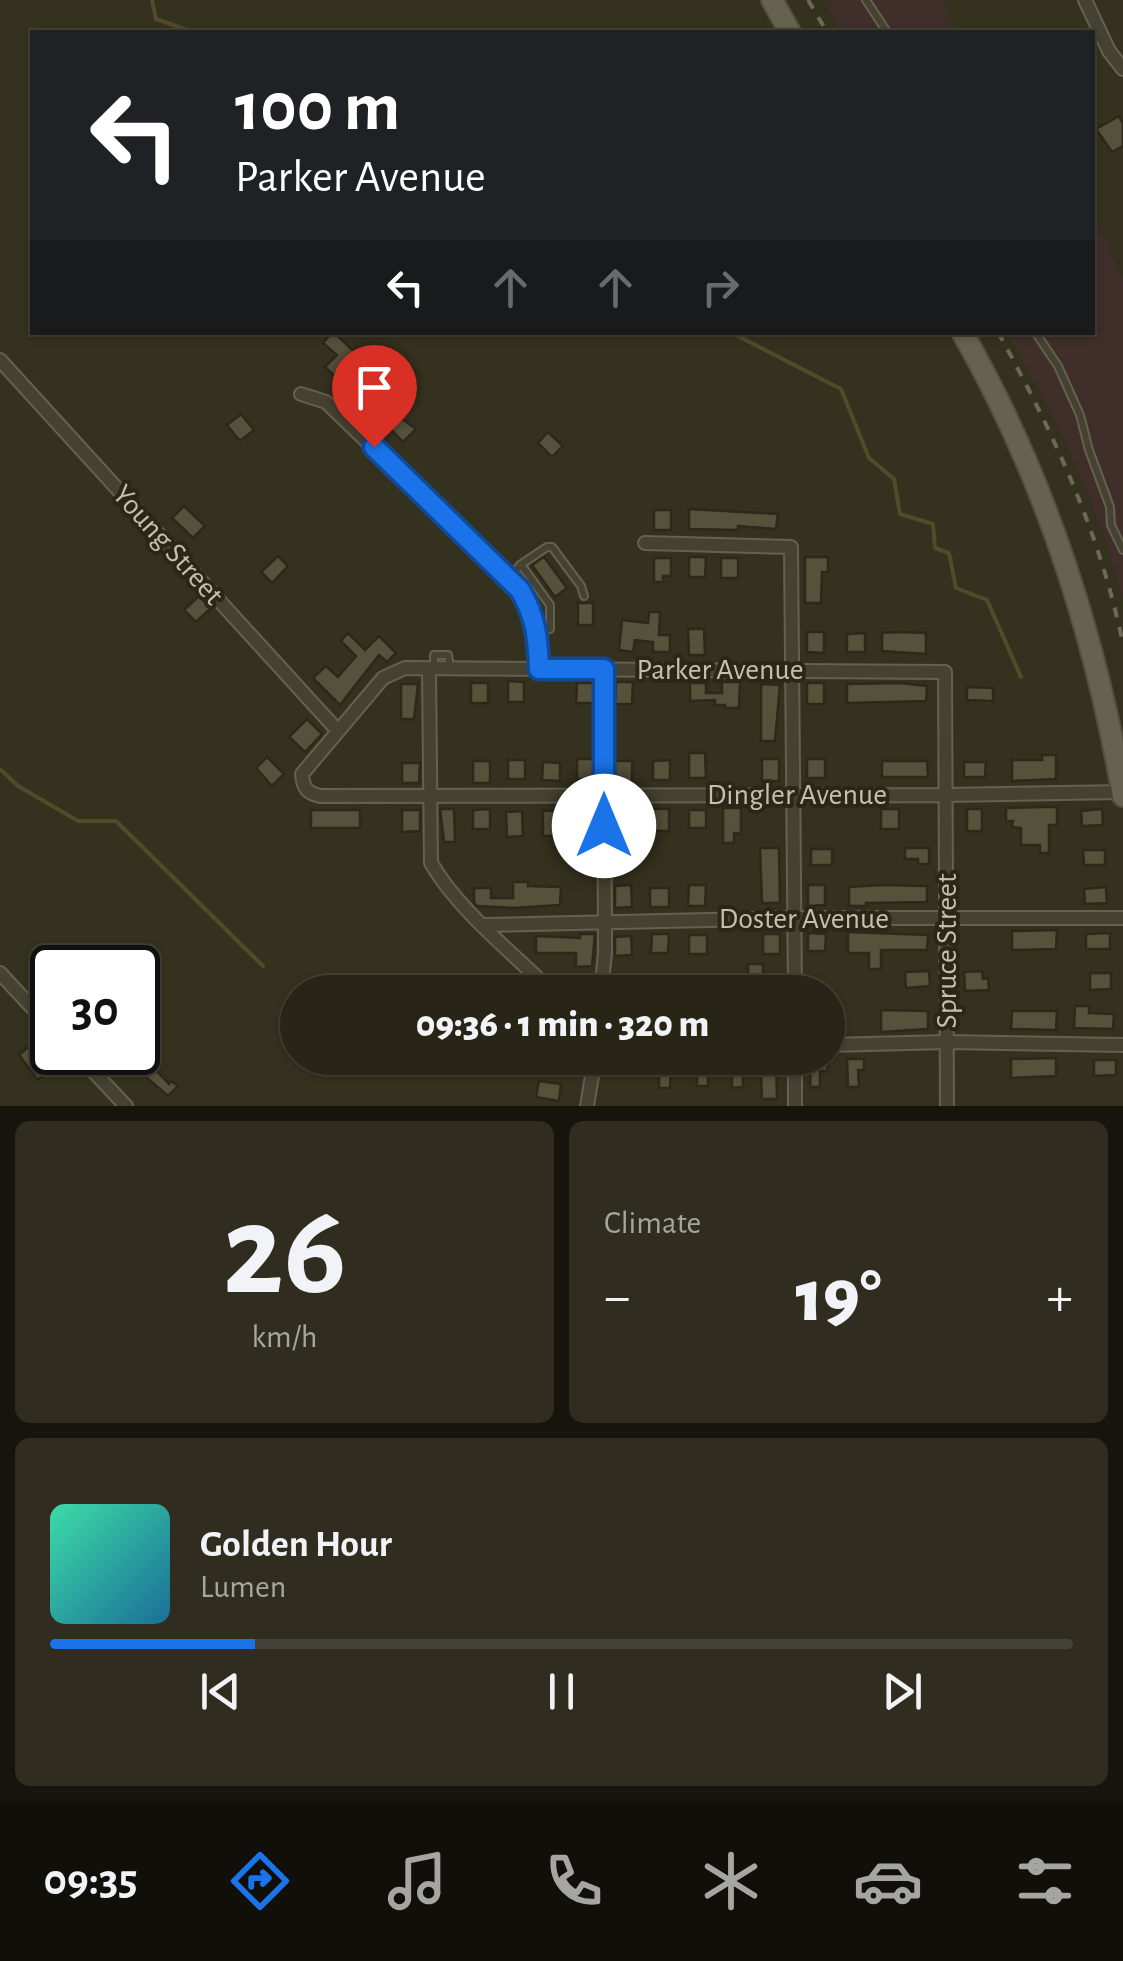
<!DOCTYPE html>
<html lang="en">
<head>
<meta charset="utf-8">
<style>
  :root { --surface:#282517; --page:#302d20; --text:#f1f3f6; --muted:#a5a5a1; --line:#444236; --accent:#1a73e8 }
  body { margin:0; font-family:"Alegreya Sans",sans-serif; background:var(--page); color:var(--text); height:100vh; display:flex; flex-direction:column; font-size:38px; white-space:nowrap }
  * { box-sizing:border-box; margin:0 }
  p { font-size:32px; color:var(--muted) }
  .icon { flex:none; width:55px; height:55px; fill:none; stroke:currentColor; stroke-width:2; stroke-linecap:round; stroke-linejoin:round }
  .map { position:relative; height:1106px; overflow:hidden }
  .sheet { display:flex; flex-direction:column; gap:15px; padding:15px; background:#16140d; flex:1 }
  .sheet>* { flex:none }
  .banner { position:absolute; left:30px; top:30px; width:1065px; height:305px; border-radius:0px; box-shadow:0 2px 8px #0004,0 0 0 2px var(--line); background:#202124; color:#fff; overflow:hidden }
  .speed { position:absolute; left:30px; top:945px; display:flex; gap:20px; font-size:50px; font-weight:700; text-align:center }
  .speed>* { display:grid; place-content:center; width:130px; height:130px; border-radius:50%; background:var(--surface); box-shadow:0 2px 8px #0004,0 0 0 2px var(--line); line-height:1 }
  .speed .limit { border:5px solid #111; border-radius:15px; background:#fff; color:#111 }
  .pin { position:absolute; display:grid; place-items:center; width:85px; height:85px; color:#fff; margin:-102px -42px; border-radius:50% 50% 50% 0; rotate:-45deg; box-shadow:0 0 10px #0007 }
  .pin .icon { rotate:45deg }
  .me { position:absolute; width:110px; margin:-55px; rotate:0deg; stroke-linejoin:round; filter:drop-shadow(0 0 8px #0008) }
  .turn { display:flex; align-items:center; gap:35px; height:210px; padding:0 40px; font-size:45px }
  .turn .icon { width:130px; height:130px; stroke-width:2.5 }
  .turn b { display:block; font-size:70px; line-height:85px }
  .lanes { display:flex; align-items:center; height:95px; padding:0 40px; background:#0003; justify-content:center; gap:50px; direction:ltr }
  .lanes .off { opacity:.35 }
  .big { font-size:75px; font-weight:800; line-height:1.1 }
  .sheet .card { flex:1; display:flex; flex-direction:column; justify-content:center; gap:15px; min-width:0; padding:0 35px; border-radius:15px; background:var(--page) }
  .sheet .dial { align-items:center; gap:0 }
  .dial b { font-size:130px; line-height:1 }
  .song { display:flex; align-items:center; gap:30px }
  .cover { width:120px; height:120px; border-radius:15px; background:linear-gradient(135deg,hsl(160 70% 55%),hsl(200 70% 35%)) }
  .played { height:10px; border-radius:5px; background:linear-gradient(90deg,var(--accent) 20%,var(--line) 20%) }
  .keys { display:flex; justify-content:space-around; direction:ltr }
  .heat { display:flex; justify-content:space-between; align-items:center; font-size:55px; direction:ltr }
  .sheet .tiles { flex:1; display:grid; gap:15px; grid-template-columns:1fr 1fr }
  .card:last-child { grid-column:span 2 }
  .trip { position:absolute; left:280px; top:975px; width:565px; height:100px; border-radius:50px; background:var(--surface); box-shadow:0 2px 8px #0004,0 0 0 2px var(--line); font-weight:800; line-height:100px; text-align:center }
  .menu { display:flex; height:160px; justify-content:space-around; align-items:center; background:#100f09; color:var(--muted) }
  .menu .icon { width:70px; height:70px }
  .menu .current { color:var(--accent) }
  .menu b { font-size:45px; color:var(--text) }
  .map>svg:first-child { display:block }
</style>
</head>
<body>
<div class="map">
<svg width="1123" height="1106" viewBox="0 0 1123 1106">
  <rect width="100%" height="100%" fill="#35311f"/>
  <g fill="#3f2e29">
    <polygon points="823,0 942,0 956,32 841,32"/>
    <path d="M1093,214L1123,278V601C1100,505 1055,418 1007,333L1092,332Z"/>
  </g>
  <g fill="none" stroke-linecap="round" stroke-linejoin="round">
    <g stroke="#524b29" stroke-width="4">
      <polyline points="152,0 156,19 193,32"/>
      <polyline points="730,332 841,389 869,458 894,479 900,514 933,524 935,548 949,553 956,588 987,600 1021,677"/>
      <polyline points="0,769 18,786 78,821 116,821 263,966"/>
    </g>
  </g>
  <g fill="#56513a" stroke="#2c291a" stroke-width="2.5">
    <polygon points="1119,116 1123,124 1123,146 1112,152 1096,129"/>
    <polygon points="333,332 355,352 347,360 352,365 338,379 325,367 337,355 323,343"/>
    <polygon points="241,414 254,430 240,441 227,425"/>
    <polygon points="395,414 416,429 403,442 385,423"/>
    <polygon points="548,432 563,446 552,457 538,443"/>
    <polygon points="184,506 205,526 193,538 172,518"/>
    <polygon points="689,509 778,514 776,529 738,526 738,530 689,529"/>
    <rect x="654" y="510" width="17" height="20"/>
    <polygon points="278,556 288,566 272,583 261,572"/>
    <polygon points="544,557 567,588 555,597 532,565"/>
    <polygon points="689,557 706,557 705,577 689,577"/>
    <polygon points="805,557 828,557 828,572 822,572 821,603 805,603"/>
    <polygon points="654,558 671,558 671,576 663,576 663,582 654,582"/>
    <rect x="721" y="558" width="17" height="20"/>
    <polygon points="199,596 211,608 196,622 184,610"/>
    <rect x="578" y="603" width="15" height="22"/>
    <polygon points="649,612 660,612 659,635 670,635 670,652 653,652 653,642 635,640 633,652 619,650 622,620 648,623"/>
    <polygon points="688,629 704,629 705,655 689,655"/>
    <polygon points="807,632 824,632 824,653 807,652"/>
    <polygon points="900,632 926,633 926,654 882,651 882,633"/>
    <polygon points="348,633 365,650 379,636 396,653 387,662 379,655 340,705 313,678 326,666 338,677 356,656 341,641"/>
    <polygon points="865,633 865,652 847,652 847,634"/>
    <polygon points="508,681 524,682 524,702 508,702"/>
    <polygon points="616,682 633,682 632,704 615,704"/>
    <polygon points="722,682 740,682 739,708 725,708 725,705 715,705 715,700 690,701 690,683 706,683 706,693 722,693"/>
    <rect x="471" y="683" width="17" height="20"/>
    <polygon points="577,683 594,683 594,703 576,703"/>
    <rect x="807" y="683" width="17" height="21"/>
    <polygon points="900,683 927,686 926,701 847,703 847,684"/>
    <polygon points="401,684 418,684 414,719 401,719"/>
    <polygon points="761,684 780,685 775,741 761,741"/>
    <polygon points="967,687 993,688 993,701 967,700"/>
    <polygon points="307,719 322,734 305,752 289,737"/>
    <polygon points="689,753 705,753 706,778 689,778"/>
    <polygon points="1042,755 1056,755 1056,779 1012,781 1012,760 1042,760"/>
    <polygon points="267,757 284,774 272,786 256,768"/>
    <rect x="577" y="759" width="17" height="20"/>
    <rect x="762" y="759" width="17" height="22"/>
    <rect x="807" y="759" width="18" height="19"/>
    <rect x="508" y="760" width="17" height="19"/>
    <polygon points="670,760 670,780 653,780 653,761"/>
    <rect x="473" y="761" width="17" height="22"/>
    <rect x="615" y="761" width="17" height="21"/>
    <polygon points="882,761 927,761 928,777 882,777"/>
    <polygon points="543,762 560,763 560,781 542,780"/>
    <polygon points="964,762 986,762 985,777 964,777"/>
    <polygon points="402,763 420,763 419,783 402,783"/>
    <polygon points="1041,807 1057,807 1057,825 1049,825 1049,853 1040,853 1040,845 1021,845 1021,828 1012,827 1013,821 1006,821 1006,808"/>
    <rect x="578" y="808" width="16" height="22"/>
    <polygon points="723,808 741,808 741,834 734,833 734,843 723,843"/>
    <polygon points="440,809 454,809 455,842 444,842"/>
    <polygon points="490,809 490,829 473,829 473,810"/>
    <polygon points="614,809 632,809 632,821 651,820 651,809 669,809 669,831 615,830"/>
    <rect x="881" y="809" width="18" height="20"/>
    <rect x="967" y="809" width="15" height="22"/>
    <polygon points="1102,809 1103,825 1082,826 1081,811"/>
    <rect x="311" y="810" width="49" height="18"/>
    <polygon points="402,810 420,810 420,831 402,832"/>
    <polygon points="560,810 560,827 554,827 554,836 543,836 543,811"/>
    <rect x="689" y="810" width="17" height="18"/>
    <polygon points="522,811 523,836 507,837 506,812"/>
    <polygon points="760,848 779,848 780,903 762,903"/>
    <polygon points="905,848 929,848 929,864 918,864 918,859 905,859"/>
    <rect x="811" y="849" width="21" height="16"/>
    <polygon points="1083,850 1105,850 1105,865 1084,865"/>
    <polygon points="513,882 528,882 528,886 561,887 560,905 513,908 477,906 474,903 474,888 491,888 491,898 513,898"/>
    <polygon points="631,885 632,907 615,908 615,886"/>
    <polygon points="689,885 706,885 705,906 688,906"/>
    <polygon points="808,885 825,885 825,905 808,906"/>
    <polygon points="882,885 927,886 927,902 866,903 866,906 849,906 849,887"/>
    <polygon points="1106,887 1107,903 1085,904 1084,889"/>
    <rect x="650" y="888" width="19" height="19"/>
    <polygon points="1057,930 1056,949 1012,950 1012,931"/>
    <polygon points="848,932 928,935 927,950 881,950 881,969 869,969 869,953 848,953"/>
    <polygon points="808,933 826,934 825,951 808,951"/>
    <polygon points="1110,933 1110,949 1086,949 1086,934"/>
    <polygon points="580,934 595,934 592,966 576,967 576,953 536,953 536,936 580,938"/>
    <polygon points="652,934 669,934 668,953 651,953"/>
    <rect x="763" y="934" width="17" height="20"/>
    <rect x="689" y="935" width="18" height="19"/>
    <polygon points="631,936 632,955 615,956 615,937"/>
    <polygon points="748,964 763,964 763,974 780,974 780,989 756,989 756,975 748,975"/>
    <polygon points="929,971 930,986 906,988 905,972"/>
    <polygon points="982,971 983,979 988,978 989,990 965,991 964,972"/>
    <polygon points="1090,973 1111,973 1111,989 1090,990"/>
    <polygon points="1075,1006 1089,1006 1089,1013 1114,1014 1113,1029 1074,1028"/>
    <polygon points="881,1010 928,1011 928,1029 881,1032"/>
    <polygon points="1012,1011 1057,1011 1056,1030 1011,1029"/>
    <polygon points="35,1041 55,1061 38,1080 19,1055"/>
    <polygon points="138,1044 157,1063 153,1067 169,1084 171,1081 178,1086 168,1096 125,1059 132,1052 138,1052"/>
    <polygon points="1056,1058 1056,1076 1011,1078 1011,1059"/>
    <polygon points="811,1059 828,1059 827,1071 820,1071 820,1087 810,1087"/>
    <polygon points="847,1059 864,1059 864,1070 858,1070 859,1087 848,1087"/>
    <polygon points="653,1060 671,1060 670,1088 659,1088 659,1077 653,1077"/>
    <polygon points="690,1060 708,1060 708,1086 697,1086 697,1069 690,1069"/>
    <polygon points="762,1060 776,1060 777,1099 762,1099 761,1075 743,1075 743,1087 732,1088 732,1070 725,1071 725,1062 743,1061 743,1064 762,1063"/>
    <polygon points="1094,1060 1116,1060 1116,1075 1094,1076"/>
    <polygon points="539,1081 561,1084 559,1101 536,1097"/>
  </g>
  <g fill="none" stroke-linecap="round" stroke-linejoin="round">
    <defs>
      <g id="lane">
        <polyline points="866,0 887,32"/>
        <polyline points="1035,332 1058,366 1080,415 1089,450 1110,507 1111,525 1123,550"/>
        <polyline points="520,565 547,547 552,547 581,586 584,596"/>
        <polyline points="507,574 522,566 550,605 550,629 537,633"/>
        <polyline points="434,667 434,655 448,655 450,667"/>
      </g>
      <g id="street">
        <polyline points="1085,0 1109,51 1123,69"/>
        <polyline points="0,360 337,730"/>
        <path d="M301,394L326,402L520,590C536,617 538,639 539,669"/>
        <polyline points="645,543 791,547 795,992"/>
        <path d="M429,669L431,863C459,911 513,953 552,992"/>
        <polyline points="485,925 794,918 1123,918"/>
        <polyline points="0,973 52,1029"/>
        <polyline points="601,992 605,953 604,669"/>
        <polyline points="828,1045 947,1042 1123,1045"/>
        <polyline points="75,1052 126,1106"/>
        <polyline points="795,1058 795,1106"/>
        <polyline points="587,1106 595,1058"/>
        <path d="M947,1106L945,672L405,668L383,678L302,774C303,788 307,793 320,796L946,795L1122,792"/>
      </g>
      <g id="primary">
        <polyline points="772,0 790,32"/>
        <path d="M962,332C1044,475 1095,635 1123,796"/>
      </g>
    </defs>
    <use href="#lane" stroke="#64614f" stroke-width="10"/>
    <use href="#street" stroke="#64614f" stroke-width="16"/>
    <use href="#primary" stroke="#524f3e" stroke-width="24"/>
    <use href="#lane" stroke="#464232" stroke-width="6"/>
    <use href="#street" stroke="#464232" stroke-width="12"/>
    <use href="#primary" stroke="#666250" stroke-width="20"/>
    <g stroke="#6d6954" stroke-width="4" stroke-dasharray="10 10" stroke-linecap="butt">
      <polyline points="808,0 827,32"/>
      <path d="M998,332C1053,432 1100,532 1123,644"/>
    </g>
  </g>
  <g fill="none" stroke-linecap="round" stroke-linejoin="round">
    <defs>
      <path id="route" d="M374,447L520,590C536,617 538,639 539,669H604V826"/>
    </defs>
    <use href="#route" stroke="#114b97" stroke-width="25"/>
    <use href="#route" stroke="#1a73e8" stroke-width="18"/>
  </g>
  <g text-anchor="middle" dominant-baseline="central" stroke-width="8" stroke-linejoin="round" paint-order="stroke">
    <g font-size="30" fill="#c3c0ac" stroke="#2a2718">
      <text transform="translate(168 545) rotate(48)">Young Street</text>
      <text x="720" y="670">Parker Avenue</text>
      <text x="797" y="795">Dingler Avenue</text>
      <text x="804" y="919">Doster Avenue</text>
      <text transform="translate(947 951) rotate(-90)">Spruce Street</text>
    </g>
  </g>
</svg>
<div class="speed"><div class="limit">30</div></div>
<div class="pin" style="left:374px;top:447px;background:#d93025"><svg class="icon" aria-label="arrive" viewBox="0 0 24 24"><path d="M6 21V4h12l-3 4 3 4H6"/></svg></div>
<svg class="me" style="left:604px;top:826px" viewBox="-20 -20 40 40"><circle r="19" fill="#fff"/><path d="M0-13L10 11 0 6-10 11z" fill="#1a73e8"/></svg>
<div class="trip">09:36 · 1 min · 320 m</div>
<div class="banner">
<div class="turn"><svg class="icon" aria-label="left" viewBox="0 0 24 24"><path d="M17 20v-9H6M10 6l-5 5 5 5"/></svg><div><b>100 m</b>Parker Avenue</div></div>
<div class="lanes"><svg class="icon" aria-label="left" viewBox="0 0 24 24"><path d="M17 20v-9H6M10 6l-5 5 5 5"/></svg><svg class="icon off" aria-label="ahead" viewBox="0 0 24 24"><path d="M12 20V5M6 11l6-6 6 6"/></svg><svg class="icon off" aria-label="ahead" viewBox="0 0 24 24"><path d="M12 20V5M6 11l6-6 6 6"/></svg><svg class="icon off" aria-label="right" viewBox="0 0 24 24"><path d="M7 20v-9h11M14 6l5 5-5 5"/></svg></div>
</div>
</div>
<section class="sheet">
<div class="tiles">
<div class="card dial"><b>26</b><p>km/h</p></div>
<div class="card"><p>Climate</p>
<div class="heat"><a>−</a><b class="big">19°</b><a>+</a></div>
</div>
<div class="card">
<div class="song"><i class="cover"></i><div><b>Golden Hour</b><p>Lumen</p></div></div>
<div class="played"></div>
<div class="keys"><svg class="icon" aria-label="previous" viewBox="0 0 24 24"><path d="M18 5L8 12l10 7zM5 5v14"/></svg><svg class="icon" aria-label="pause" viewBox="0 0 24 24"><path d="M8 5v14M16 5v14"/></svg><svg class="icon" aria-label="next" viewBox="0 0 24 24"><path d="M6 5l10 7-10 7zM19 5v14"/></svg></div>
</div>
</div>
</section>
<nav class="menu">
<b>09:35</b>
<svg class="icon current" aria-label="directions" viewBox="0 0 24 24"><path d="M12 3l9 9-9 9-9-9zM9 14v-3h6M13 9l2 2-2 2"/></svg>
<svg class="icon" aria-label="music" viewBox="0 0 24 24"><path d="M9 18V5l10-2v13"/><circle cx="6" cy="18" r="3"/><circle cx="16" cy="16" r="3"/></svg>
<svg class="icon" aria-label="phone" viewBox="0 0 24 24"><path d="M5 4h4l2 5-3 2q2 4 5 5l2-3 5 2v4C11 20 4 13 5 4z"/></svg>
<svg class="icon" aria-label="climate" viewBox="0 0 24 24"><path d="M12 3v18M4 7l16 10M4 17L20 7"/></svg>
<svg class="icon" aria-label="car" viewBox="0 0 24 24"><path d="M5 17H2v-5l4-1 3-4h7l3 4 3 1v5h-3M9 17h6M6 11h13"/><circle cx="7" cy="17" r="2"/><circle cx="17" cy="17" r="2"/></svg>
<svg class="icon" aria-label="filters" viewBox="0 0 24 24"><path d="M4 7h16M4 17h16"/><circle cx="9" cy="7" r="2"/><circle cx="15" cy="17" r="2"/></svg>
</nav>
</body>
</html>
